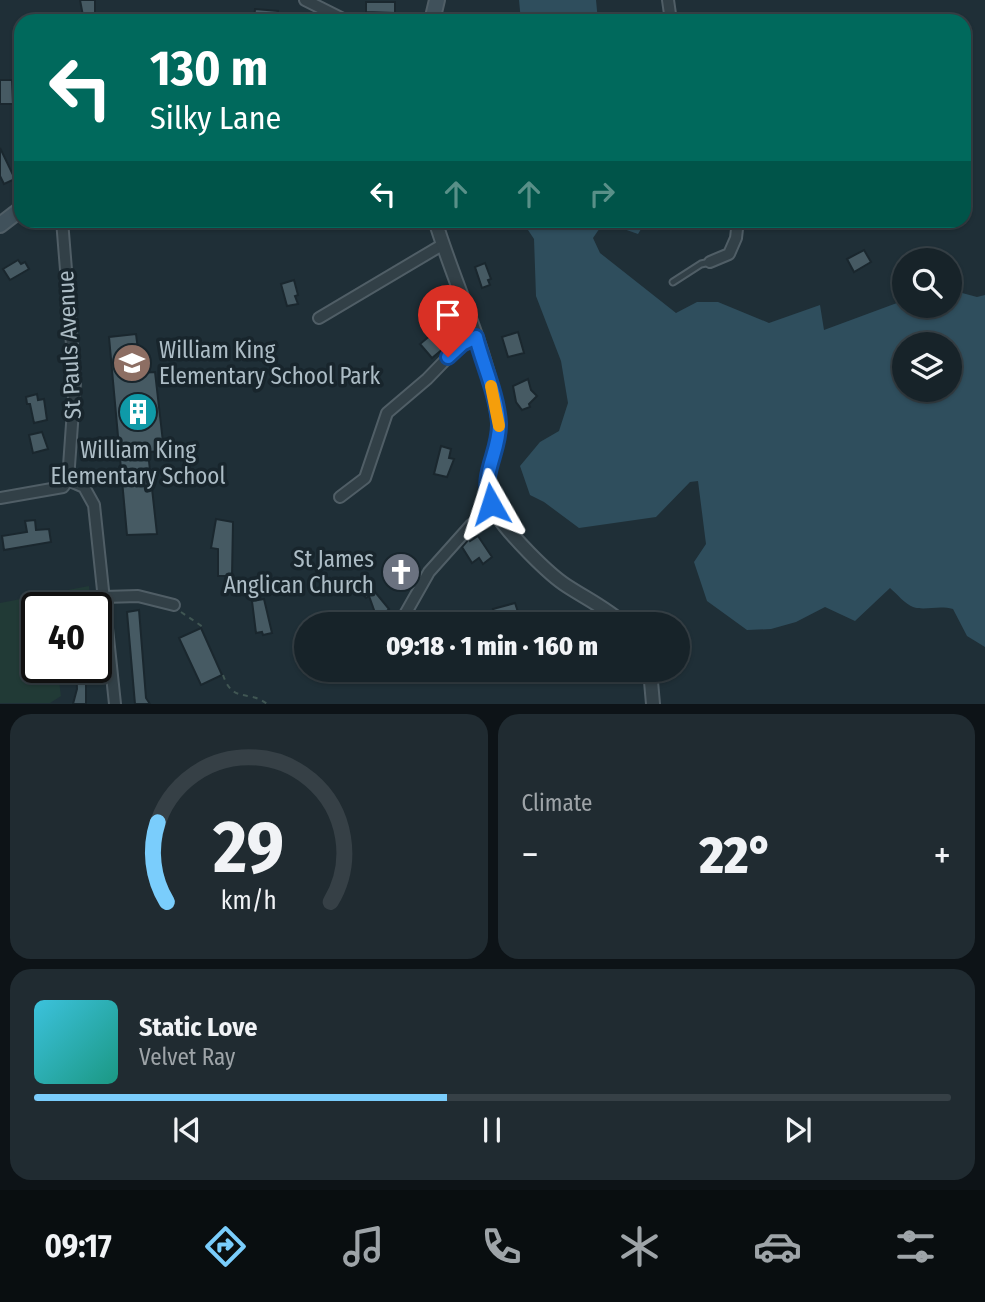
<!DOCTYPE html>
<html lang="en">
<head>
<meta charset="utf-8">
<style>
  :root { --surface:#172329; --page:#202b31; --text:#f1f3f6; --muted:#9ea4a8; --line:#364046; --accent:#7acdfc }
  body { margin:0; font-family:"Fira Sans Condensed",sans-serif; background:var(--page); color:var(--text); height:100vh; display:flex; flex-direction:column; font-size:26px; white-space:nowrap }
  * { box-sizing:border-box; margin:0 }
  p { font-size:23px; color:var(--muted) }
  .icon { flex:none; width:38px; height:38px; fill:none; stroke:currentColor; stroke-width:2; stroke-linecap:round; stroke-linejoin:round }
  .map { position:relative; height:704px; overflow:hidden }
  .drawer { display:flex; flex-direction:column; gap:10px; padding:10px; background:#0d1317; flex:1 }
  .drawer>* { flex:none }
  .banner { position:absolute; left:14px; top:14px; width:957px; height:214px; border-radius:21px; box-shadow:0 2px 5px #0004,0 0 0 2px var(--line); background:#00695c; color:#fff; overflow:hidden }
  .buttons { position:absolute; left:892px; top:248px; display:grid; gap:14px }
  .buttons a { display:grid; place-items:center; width:70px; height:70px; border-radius:50%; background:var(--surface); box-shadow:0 2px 5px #0004,0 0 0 2px var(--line); font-size:35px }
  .speed { position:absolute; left:21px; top:592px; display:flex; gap:14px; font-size:35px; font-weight:700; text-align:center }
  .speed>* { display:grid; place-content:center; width:91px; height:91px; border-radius:50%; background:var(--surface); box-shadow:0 2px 5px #0004,0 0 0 2px var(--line); line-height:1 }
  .speed .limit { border:4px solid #111; border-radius:10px; background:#fff; color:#111 }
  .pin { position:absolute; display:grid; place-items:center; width:60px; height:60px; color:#fff; margin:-72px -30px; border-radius:50% 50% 50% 0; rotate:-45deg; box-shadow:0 0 7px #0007 }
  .pin .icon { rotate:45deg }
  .me { position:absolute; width:77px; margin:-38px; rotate:354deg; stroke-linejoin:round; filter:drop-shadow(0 0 5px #0008) }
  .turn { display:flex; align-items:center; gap:24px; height:147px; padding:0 21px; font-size:32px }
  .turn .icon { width:91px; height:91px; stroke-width:2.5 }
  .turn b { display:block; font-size:49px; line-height:60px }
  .lanes { display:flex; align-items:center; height:66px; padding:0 21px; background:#0003; justify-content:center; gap:35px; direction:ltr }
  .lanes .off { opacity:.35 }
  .big { font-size:52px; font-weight:800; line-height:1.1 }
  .drawer .widget { flex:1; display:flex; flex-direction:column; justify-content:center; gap:10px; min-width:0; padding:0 24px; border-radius:21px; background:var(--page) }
  .drawer .dial { align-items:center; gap:0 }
  .dial svg { height:182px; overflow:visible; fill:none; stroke:var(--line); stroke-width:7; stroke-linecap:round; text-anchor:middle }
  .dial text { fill:var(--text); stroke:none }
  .song { display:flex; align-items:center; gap:21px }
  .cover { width:84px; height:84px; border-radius:10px; background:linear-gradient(135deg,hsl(190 70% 55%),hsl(170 70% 35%)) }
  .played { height:7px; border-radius:4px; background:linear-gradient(90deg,var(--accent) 45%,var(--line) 45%) }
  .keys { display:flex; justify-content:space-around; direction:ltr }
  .heat { display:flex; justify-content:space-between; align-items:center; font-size:38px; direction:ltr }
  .drawer .tiles { flex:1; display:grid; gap:10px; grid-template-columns:1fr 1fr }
  .widget:last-child { grid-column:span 2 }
  .trip { position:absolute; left:294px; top:612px; width:396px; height:70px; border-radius:35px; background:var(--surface); box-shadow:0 2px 5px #0004,0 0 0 2px var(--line); font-weight:800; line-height:70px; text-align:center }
  .menu { display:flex; height:112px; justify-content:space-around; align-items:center; background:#090e10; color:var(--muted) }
  .menu .icon { width:49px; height:49px }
  .menu .selected { color:var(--accent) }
  .menu b { font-size:32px; color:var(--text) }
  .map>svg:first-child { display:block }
</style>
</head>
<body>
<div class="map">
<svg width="985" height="704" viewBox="0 0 985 704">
  <rect width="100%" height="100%" fill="#1f2f37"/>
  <polygon fill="#213a36" points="89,586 91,607 37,607 37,667 57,667 61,696 50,703 0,703 0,603"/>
  <g fill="#2f4e5d" fill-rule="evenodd">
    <polygon points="519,0 596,0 598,21 521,21"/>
    <path d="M522,221H646L638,234L604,222L593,238L600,253L676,313L697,302H718L769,323L820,305L824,330L905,300V306H950L951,290L977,297L985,295V647L967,636L953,609C938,605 925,611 913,607C905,604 897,594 890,588L855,621L825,607L796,622L771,629L747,630L707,601L694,562L706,544L698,481L690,482L656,517L579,528L544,502L530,495L520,466L540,442L559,431L568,403L561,361L536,296L534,239ZM905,345H950V390H905Z"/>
  </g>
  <g fill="#465a63" stroke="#1a272e" stroke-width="2">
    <polygon points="80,0 95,0 95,19 84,21"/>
    <polygon points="366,2 395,2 395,13 366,12"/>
    <polygon points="255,9 278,11 277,21 254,21"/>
    <polygon points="0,80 12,80 13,104 0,104"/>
    <polygon points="0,148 15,179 4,184 0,176"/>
    <polygon points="864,250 871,262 854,272 847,259"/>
    <polygon points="18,260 21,264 25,262 29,269 10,280 3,269"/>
    <polygon points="485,263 491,279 488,280 490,285 482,288 475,267"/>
    <polygon points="294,280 298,295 295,296 298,304 287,306 281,284"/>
    <polygon points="518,332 524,353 508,357 502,337"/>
    <polygon points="136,334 141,373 155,372 164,451 148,452 157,534 127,535 109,337"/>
    <polygon points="432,334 444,348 432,358 420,344"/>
    <polygon points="528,379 531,390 537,396 529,404 530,407 522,410 516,402 513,386"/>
    <polygon points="37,394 38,400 44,399 47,420 34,423 30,404 27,404 26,397"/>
    <polygon points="42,432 48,449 33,453 29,435"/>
    <polygon points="441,446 451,449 449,458 454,459 447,477 434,474"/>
    <polygon points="216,519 233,522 232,576 218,576 218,549 211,548"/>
    <polygon points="35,520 36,530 49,529 51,542 4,550 2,536 27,532 25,521"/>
    <polygon points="478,536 492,557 483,564 479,558 472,563 462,547 469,539 470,541"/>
    <polygon points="362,576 389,609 376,622 369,615 374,610 369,596 366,598 360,591 365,587"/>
    <polygon points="264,599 272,633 263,635 262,632 256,633 252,601"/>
    <polygon points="515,603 519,615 497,622 493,609"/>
    <polygon points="139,610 146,698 150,704 135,704 127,612"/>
    <polygon points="201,628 222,675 201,685 179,638"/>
    <polygon points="76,667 86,667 86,704 73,704 77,689"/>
  </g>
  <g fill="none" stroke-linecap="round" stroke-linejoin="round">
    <defs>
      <polyline id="service" points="673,282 701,264 710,262"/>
      <g id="minor">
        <polyline points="305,0 347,21"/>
        <polyline points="668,0 671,21"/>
        <polyline points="710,262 729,254 736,238 738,220"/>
        <polyline points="319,318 442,245"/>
        <polyline points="68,480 84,487 94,505 115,704"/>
        <polyline points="340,497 365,478 387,413 427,379 457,348 476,337"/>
        <polyline points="0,498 63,487 68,480 75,382 62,220"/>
        <polyline points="104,597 138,596 174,605"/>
        <polyline points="399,625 429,572 471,525 494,509"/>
        <polyline points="370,677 373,670"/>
      </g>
      <g id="tertiary">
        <path d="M435,220C455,286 487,349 498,418C504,454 472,477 497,515C509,534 548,574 567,586C587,599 608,609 625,625"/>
        <polyline points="650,670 653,704"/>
      </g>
      <g id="secondary">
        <polyline points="432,21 437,0"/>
        <polyline points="0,225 21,209"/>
      </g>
    </defs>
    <use href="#service" stroke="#505e66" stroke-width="9"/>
    <use href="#minor" stroke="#505e66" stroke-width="14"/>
    <use href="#tertiary" stroke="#505e66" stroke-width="16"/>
    <use href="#secondary" stroke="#505e66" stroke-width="18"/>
    <g stroke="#405653" stroke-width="2" stroke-dasharray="5 5" stroke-linecap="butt">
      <polyline points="181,612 203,627"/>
      <path d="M223,675C233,704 248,689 267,704"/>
    </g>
    <use href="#service" stroke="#324047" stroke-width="5"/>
    <use href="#minor" stroke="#324047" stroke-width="10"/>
    <use href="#tertiary" stroke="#324047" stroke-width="12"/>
    <use href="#secondary" stroke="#40515b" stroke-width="14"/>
  </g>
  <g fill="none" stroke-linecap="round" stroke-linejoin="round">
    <defs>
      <path id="route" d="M448,357L462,344L476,337C483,365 497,394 499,423C500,453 479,474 491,504"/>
    </defs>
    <use href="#route" stroke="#114b97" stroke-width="18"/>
    <use href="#route" stroke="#1a73e8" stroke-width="12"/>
    <polyline stroke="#f59e0b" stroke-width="12" points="491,386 499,426"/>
  </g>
  <defs>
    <symbol id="school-disc" viewBox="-11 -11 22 22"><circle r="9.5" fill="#8d6e63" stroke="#18252c"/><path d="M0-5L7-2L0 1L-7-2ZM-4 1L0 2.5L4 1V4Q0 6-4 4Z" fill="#fff"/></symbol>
    <symbol id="building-disc" viewBox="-11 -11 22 22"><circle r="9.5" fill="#0f9aa8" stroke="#18252c"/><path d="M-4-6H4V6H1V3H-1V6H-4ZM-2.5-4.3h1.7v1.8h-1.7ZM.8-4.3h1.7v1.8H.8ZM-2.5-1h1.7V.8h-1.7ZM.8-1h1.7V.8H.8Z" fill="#fff"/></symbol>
    <symbol id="church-disc" viewBox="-11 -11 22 22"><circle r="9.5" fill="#6b7280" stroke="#18252c"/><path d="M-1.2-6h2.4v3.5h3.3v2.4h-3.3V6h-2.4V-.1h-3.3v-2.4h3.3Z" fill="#fff"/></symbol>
  </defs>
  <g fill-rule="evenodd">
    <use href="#school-disc" x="110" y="341" width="44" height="44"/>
    <use href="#building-disc" x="116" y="390" width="44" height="44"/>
    <use href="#church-disc" x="379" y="550" width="44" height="44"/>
  </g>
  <g text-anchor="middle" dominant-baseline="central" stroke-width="7" stroke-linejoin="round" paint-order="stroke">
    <g font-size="23" fill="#acbcc5" stroke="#18252c">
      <text transform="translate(69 345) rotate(-93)">St Pauls Avenue</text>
    </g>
    <g font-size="23" fill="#acbcc5" stroke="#18252c" text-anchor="start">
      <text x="159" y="350">William King<tspan x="159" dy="26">Elementary School Park</tspan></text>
      <text x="138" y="450" text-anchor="middle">William King<tspan x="138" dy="26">Elementary School</tspan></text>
      <text x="374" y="559" text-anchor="end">St James<tspan x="374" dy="26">Anglican Church</tspan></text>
    </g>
  </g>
</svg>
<div class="buttons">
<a><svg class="icon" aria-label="search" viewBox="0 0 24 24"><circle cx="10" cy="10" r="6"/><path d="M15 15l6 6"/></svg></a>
<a><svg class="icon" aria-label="layers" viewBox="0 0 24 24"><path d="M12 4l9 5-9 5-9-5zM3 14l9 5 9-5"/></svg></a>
</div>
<div class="speed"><div class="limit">40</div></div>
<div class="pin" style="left:448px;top:357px;background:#d93025"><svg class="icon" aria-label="arrive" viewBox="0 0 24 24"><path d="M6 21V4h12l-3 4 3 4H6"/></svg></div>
<svg class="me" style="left:491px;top:504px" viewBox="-20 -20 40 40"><path d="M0-17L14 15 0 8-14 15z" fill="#1a73e8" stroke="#fff" stroke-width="4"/></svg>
<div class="trip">09:18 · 1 min · 160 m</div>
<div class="banner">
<div class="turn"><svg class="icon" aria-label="left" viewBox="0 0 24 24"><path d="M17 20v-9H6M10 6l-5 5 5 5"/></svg><div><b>130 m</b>Silky Lane</div></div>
<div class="lanes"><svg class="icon" aria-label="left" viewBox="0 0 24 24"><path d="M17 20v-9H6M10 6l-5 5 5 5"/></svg><svg class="icon off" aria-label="ahead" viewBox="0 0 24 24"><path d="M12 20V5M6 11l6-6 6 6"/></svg><svg class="icon off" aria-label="ahead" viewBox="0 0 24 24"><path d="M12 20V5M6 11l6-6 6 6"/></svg><svg class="icon off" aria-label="right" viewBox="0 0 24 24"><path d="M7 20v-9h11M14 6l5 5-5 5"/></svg></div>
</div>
</div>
<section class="drawer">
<div class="tiles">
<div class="widget dial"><svg viewBox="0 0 100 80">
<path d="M14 69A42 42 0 1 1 86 69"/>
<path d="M14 69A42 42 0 0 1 10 34" stroke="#7acdfc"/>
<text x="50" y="56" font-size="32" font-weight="700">29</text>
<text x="50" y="72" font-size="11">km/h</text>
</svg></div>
<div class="widget"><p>Climate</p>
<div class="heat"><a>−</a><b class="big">22°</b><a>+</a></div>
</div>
<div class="widget">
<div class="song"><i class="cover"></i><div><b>Static Love</b><p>Velvet Ray</p></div></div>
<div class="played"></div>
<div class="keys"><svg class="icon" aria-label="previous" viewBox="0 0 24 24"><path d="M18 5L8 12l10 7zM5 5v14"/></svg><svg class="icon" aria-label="pause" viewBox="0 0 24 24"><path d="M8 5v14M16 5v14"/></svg><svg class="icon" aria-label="next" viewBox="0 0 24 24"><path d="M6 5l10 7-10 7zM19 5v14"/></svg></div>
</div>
</div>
</section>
<nav class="menu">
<b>09:17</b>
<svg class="icon selected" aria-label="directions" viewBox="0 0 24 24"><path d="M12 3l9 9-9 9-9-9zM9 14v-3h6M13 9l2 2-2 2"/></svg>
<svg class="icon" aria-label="music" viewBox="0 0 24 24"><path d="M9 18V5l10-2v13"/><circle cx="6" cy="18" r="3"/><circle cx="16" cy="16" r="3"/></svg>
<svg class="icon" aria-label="phone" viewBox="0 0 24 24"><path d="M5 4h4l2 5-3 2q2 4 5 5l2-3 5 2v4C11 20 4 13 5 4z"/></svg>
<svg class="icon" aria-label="climate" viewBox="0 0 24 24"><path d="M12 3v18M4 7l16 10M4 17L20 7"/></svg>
<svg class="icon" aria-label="car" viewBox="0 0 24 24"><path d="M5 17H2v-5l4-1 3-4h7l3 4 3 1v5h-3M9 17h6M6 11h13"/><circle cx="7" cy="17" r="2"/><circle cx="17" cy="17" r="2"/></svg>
<svg class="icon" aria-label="filters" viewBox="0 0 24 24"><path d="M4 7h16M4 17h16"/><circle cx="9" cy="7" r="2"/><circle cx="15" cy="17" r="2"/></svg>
</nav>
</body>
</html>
